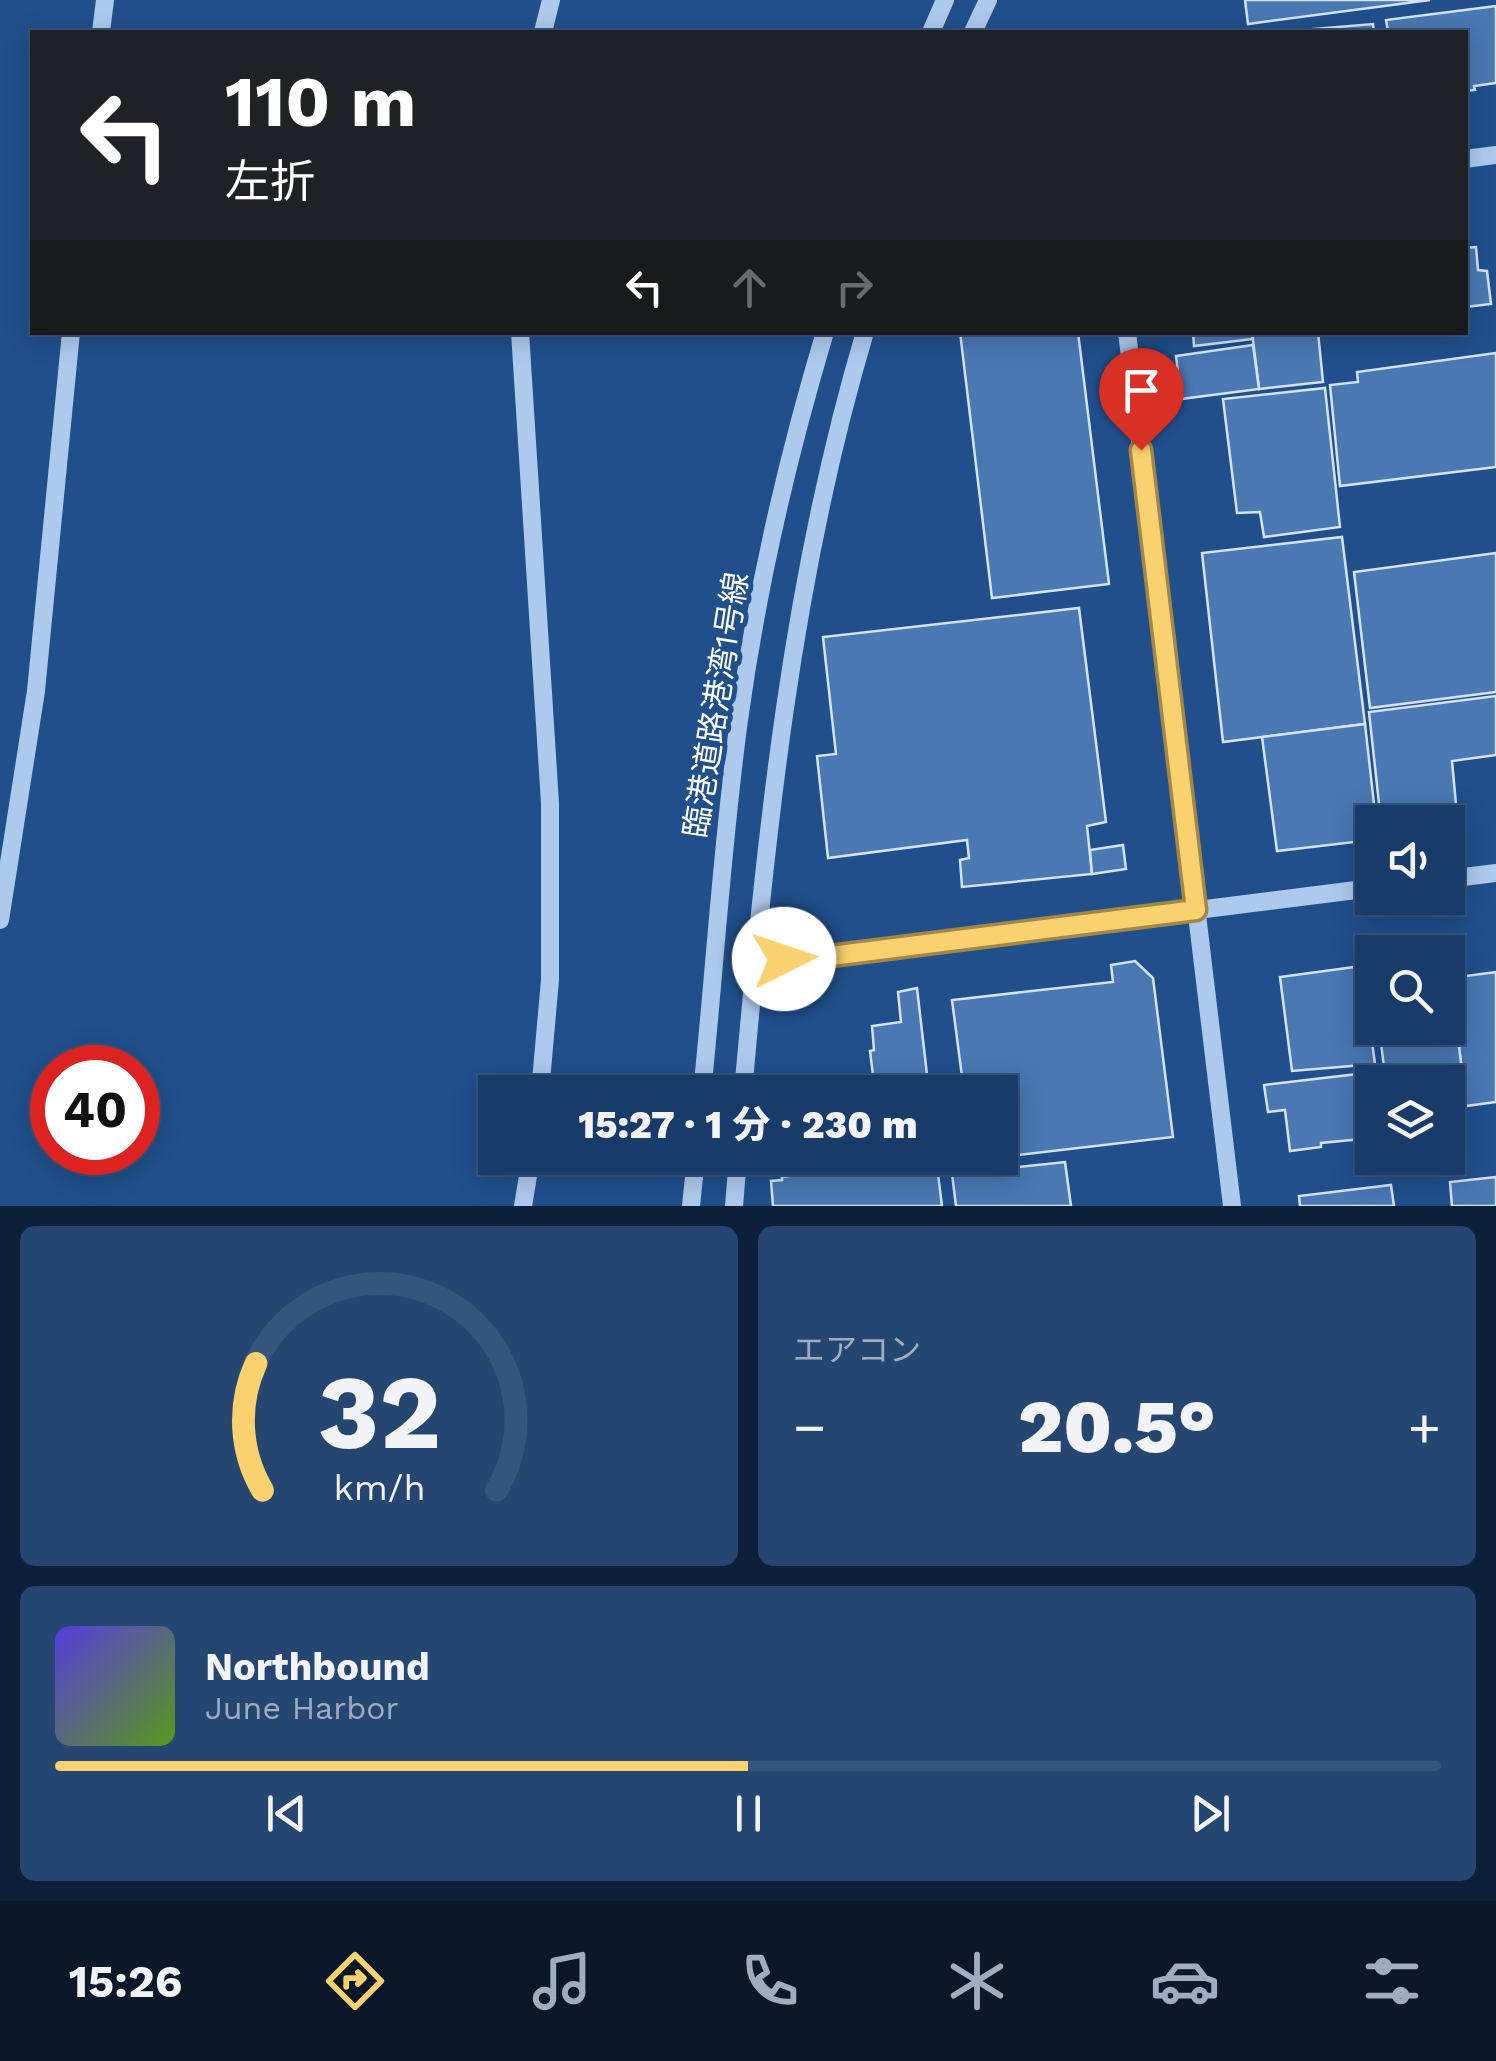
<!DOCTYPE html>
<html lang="ja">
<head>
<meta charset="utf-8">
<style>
  :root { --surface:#183b69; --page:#254671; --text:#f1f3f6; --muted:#9fadc0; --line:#36557d; --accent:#f9d16e }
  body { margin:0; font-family:"Work Sans","Noto Sans JP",sans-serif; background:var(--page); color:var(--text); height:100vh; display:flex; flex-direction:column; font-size:38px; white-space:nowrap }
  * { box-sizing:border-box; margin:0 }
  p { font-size:32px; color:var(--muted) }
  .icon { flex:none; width:55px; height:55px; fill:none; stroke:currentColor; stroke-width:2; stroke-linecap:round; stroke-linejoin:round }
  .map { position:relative; height:1206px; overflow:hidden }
  .side { display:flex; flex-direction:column; gap:20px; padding:20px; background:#0d203a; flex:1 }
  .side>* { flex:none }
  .hud { position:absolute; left:30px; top:30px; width:1438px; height:305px; border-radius:0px; box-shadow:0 5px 25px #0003,0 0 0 2px var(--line); background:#202124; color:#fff; overflow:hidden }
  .fabs { position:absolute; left:1355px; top:805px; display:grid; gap:20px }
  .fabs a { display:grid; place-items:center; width:110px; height:110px; border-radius:0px; background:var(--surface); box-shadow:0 5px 25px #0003,0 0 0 2px var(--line); font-size:50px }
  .speed { position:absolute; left:30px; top:1045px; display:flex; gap:20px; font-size:50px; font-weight:700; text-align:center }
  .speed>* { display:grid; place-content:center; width:130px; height:130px; border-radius:50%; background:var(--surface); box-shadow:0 5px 25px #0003,0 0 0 2px var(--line); line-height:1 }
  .speed .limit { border:15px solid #d22; background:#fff; color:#111 }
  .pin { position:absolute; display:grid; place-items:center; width:85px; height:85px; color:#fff; margin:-102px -42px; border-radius:50% 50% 50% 0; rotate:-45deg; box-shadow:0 0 10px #0007 }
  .pin .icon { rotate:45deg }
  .me { position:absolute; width:110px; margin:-55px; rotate:86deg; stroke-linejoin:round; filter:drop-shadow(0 0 8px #0008) }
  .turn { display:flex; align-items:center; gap:35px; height:210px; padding:0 30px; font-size:45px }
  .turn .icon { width:130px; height:130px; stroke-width:2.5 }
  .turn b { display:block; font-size:70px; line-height:85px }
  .lanes { display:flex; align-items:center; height:95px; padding:0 30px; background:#0003; justify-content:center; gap:50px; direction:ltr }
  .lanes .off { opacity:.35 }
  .big { font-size:75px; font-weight:800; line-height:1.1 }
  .side .tile { flex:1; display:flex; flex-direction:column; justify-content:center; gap:15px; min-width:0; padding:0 35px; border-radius:15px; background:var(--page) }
  .side .dial { align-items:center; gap:0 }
  .dial svg { height:260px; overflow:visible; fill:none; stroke:var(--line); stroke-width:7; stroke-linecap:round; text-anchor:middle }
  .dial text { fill:var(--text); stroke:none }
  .song { display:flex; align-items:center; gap:30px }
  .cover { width:120px; height:120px; border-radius:15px; background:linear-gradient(135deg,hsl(250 70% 55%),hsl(90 70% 35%)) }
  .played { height:10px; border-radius:5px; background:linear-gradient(90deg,var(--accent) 50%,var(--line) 50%) }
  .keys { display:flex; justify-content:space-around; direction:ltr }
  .heat { display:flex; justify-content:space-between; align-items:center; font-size:55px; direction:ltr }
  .side .tiles { flex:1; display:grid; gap:20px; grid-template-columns:1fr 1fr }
  .tile:last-child { grid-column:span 2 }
  .trip { position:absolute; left:478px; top:1075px; width:540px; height:100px; border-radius:0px; background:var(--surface); box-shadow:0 5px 25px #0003,0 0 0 2px var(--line); font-weight:800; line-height:100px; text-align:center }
  .tabs { display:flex; height:160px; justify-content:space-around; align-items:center; background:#0a182a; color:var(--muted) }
  .tabs .icon { width:70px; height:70px }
  .tabs .current { color:var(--accent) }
  .tabs b { font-size:45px; color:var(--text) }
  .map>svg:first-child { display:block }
</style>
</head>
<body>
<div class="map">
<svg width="1496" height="1206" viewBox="0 0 1496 1206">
  <rect width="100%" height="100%" fill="#204f8c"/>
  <g fill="#4978b3" stroke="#d3e4f9" stroke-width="2.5">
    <polygon points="1245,0 1430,0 1248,24"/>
    <polygon points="1496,6 1496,83 1474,86 1475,90 1465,91 1465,32 1388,32 1386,20"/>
    <polygon points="1373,24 1374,32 1302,30"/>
    <polygon points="1476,247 1478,270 1487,271 1491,304 1465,307 1465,248"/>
    <polygon points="960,332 1078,332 1109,584 992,598"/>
    <polygon points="1193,332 1252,332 1253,339 1194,346"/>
    <polygon points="1252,332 1318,332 1323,382 1259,389"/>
    <polygon points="1253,345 1259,389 1181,399 1176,356"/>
    <polygon points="1496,353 1496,467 1340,486 1330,385 1358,382 1357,372"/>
    <polygon points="1325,388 1340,527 1264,537 1260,512 1237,513 1223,399"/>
    <polygon points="1342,537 1365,724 1223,742 1202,553"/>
    <polygon points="1496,553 1496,692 1370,708 1354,572"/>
    <polygon points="1079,608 1106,822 1087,826 1092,874 962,887 960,860 969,858 967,840 828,858 817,756 836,754 823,637"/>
    <polygon points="1496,696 1496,755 1452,761 1458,826 1448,827 1448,822 1381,822 1369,712"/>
    <polygon points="1365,724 1376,822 1372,822 1372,840 1277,851 1262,737"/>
    <polygon points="1123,845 1126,869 1092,874 1090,850"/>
    <polygon points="1135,961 1153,978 1173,1137 1000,1157 1000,1092 964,1092 952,1000 1113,982 1111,965"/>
    <polygon points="1362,966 1375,1064 1292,1071 1280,977"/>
    <polygon points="1496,972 1496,1102 1466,1106 1451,978"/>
    <polygon points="1448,978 1451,978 1466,1106 1448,1108 1448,1082 1386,1082 1379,1028 1448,1028"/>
    <polygon points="917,988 929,1092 875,1092 870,1051 874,1050 872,1026 901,1022 898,992"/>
    <polygon points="1375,1072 1372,1138 1321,1143 1321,1147 1290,1151 1285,1110 1268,1112 1264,1085"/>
    <polygon points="780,1158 921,1158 782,1177"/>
    <polygon points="921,1158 936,1158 942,1206 773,1206 771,1181 782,1180 782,1177"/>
    <polygon points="1065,1162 1071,1206 956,1206 952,1174"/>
    <polygon points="1496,1177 1496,1206 1452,1206 1450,1182"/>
    <polygon points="1391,1185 1394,1206 1300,1206 1299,1196"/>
  </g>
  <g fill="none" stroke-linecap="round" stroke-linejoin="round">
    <g stroke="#adc9ec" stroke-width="18">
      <polyline points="101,32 105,0"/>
      <polyline points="543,32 551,0"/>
      <polyline points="931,32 945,0"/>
      <polyline points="973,32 988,0"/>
      <polyline points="1465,159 1496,155"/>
      <polyline points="520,332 550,803 550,980 540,1092"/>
      <polyline points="1127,332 1232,1206"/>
      <polyline points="1448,879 1496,873"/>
      <polyline points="0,920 36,691 71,332"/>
      <polyline points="755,956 784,959 823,957 1372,888"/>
      <path d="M702,1092C715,968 722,844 739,720C757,589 787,459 825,332"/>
      <path d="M743,1092C766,836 791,580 865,332"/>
      <polyline points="523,1206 531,1158"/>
      <polyline points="691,1206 696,1158"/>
      <polyline points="734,1206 738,1158"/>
    </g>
  </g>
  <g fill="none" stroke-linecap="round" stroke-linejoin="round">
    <defs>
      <polyline id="route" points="784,959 823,957 1196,910 1141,450"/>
    </defs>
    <use href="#route" stroke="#a28848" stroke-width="25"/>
    <use href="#route" stroke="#f9d16e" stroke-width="18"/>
  </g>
  <g text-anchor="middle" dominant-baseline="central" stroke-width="10" stroke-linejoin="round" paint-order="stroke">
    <g font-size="32" fill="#fff" stroke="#204f8c">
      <text transform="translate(716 705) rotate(-81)">臨港道路港湾1号線</text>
    </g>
  </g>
</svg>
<div class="fabs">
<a><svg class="icon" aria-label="sound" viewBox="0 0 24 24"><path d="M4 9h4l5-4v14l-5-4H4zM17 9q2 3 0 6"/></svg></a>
<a><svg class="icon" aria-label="search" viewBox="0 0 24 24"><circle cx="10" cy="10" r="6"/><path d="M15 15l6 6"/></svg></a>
<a><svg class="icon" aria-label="layers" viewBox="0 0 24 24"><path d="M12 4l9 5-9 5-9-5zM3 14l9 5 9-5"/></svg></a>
</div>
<div class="speed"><div class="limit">40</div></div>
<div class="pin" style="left:1141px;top:450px;background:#d93025"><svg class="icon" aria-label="arrive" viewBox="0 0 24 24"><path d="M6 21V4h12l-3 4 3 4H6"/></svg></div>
<svg class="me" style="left:784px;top:959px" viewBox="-20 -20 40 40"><circle r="19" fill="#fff"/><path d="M0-13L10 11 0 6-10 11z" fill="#f9d16e"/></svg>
<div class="trip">15:27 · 1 分 · 230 m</div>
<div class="hud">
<div class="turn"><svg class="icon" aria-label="left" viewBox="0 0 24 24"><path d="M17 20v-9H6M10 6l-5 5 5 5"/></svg><div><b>110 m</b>左折</div></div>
<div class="lanes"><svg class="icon" aria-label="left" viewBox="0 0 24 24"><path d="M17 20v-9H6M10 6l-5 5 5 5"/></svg><svg class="icon off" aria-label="ahead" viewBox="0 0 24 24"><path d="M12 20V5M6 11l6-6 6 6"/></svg><svg class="icon off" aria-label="right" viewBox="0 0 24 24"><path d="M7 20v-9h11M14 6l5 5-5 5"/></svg></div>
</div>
</div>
<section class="side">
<div class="tiles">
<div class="tile dial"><svg viewBox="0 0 100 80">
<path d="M14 69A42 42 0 1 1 86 69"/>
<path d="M14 69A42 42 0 0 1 12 30" stroke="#f9d16e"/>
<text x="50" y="56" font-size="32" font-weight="700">32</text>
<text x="50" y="72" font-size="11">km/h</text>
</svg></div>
<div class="tile"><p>エアコン</p>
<div class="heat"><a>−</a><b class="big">20.5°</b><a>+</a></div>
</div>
<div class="tile">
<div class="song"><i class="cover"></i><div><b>Northbound</b><p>June Harbor</p></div></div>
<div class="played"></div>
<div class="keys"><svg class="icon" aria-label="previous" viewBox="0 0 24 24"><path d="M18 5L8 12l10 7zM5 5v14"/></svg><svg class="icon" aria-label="pause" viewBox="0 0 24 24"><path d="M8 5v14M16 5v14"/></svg><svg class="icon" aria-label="next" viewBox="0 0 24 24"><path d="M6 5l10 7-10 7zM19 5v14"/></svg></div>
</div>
</div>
</section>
<nav class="tabs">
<b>15:26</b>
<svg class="icon current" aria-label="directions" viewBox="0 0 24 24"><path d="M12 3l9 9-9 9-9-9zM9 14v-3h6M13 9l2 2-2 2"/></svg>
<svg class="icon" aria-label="music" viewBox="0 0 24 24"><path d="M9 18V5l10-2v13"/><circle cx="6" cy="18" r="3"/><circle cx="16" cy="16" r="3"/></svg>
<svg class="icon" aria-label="phone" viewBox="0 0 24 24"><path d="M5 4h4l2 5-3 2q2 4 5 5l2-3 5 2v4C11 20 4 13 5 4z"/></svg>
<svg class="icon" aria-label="climate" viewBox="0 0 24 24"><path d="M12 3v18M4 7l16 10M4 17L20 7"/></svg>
<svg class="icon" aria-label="car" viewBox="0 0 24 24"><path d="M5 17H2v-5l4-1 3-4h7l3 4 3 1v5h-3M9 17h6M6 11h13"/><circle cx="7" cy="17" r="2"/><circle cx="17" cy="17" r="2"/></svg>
<svg class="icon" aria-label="filters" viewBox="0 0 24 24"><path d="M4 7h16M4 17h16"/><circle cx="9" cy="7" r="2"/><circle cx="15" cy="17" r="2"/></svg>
</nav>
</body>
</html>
